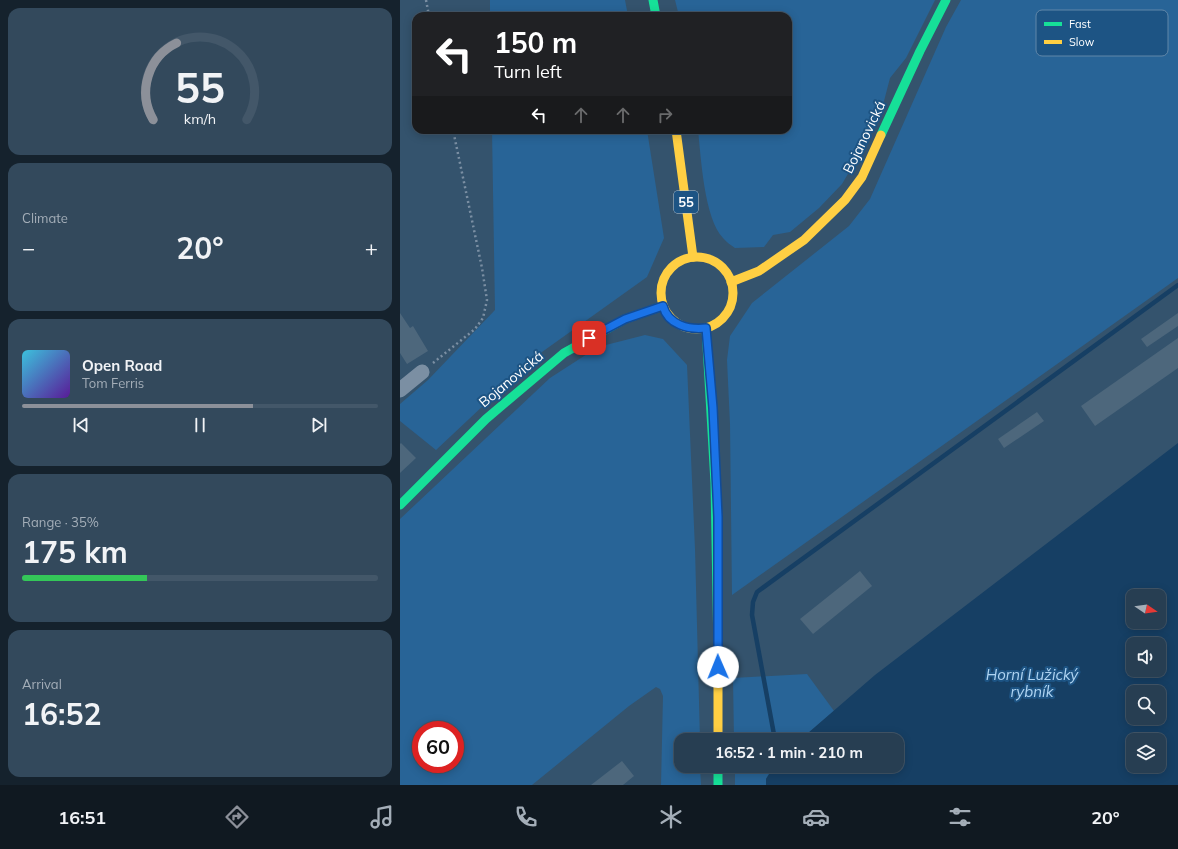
<!DOCTYPE html>
<html lang="en">
<head>
<meta charset="utf-8">
<style>
  :root { --surface:#273e52; --page:#33495c; --text:#f1f3f6; --muted:#a4aeb8; --line:#435769; --accent:#8c9099 }
  body { margin:0; font-family:Mulish,sans-serif; background:var(--page); color:var(--text); height:100vh; display:flex; flex-direction:column; font-size:15px; white-space:nowrap }
  * { box-sizing:border-box; margin:0 }
  p { font-size:13px; color:var(--muted) }
  .icon { flex:none; width:22px; height:22px; fill:none; stroke:currentColor; stroke-width:2; stroke-linecap:round; stroke-linejoin:round }
  .map { position:relative; flex:1; overflow:hidden }
  .sheet { display:flex; flex-direction:column; gap:8px; padding:8px; background:#15222d; width:400px }
  .sheet>* { flex:none }
  .guide { position:absolute; left:12px; top:12px; width:380px; height:122px; border-radius:12px; box-shadow:0 2px 10px #0003,0 0 0 1px var(--line); background:#202124; color:#fff; overflow:hidden }
  .needle { width:26px; rotate:103deg }
  .fabs { position:absolute; left:726px; top:589px; display:grid; gap:8px }
  .fabs a { display:grid; place-items:center; width:40px; height:40px; border-radius:8px; background:var(--surface); box-shadow:0 2px 10px #0003,0 0 0 1px var(--line); font-size:20px }
  .speed { position:absolute; left:12px; top:721px; display:flex; gap:8px; font-size:20px; font-weight:700; text-align:center }
  .speed>* { display:grid; place-content:center; width:52px; height:52px; border-radius:50%; background:var(--surface); box-shadow:0 2px 10px #0003,0 0 0 1px var(--line); line-height:1 }
  .speed .limit { border:6px solid #d22; background:#fff; color:#111 }
  .pin { position:absolute; display:grid; place-items:center; width:34px; height:34px; color:#fff; margin:-17px; border-radius:8px; box-shadow:0 2px 6px #0006 }
  .me { position:absolute; width:44px; margin:-22px; rotate:359deg; stroke-linejoin:round; filter:drop-shadow(0 0 3px #0008) }
  .turn { display:flex; align-items:center; gap:14px; height:84px; padding:0 16px; font-size:18px }
  .turn .icon { width:52px; height:52px; stroke-width:2.5 }
  .turn b { display:block; font-size:28px; line-height:34px }
  .lanes { display:flex; align-items:center; height:38px; padding:0 16px; background:#0003; justify-content:center; gap:20px; direction:ltr }
  .lanes .off { opacity:.35 }
  .big { font-size:30px; font-weight:700; line-height:1.1 }
  .sheet .tile { flex:1; display:flex; flex-direction:column; justify-content:center; gap:6px; min-width:0; padding:0 14px; border-radius:12px; background:var(--page) }
  .sheet .dial { align-items:center; gap:0 }
  .dial svg { height:104px; overflow:visible; fill:none; stroke:var(--line); stroke-width:7; stroke-linecap:round; text-anchor:middle }
  .dial text { fill:var(--text); stroke:none }
  .song { display:flex; align-items:center; gap:12px }
  .cover { width:48px; height:48px; border-radius:6px; background:linear-gradient(135deg,hsl(190 70% 55%),hsl(270 70% 35%)) }
  .played { height:4px; border-radius:2px; background:linear-gradient(90deg,var(--accent) 65%,var(--line) 65%) }
  .keys { display:flex; justify-content:space-around; direction:ltr }
  .heat { display:flex; justify-content:space-between; align-items:center; font-size:22px; direction:ltr }
  .charge { height:6px; border-radius:3px; background:linear-gradient(90deg,#34c759 35%,var(--line) 0) }
  .trip { position:absolute; left:274px; top:733px; width:230px; height:40px; border-radius:12px; background:var(--surface); box-shadow:0 2px 10px #0003,0 0 0 1px var(--line); font-weight:700; line-height:40px; text-align:center }
  .tab-bar { display:flex; height:64px; justify-content:space-around; align-items:center; background:#101921; color:var(--muted) }
  .tab-bar .icon { width:28px; height:28px }
  .tab-bar .current { color:var(--accent) }
  .tab-bar b { font-size:18px; color:var(--text) }
  main { display:flex; flex:1; min-height:0 }
  .map>svg:first-child { display:block }
</style>
</head>
<body>
<main>
<section class="sheet">
<div class="tile dial"><svg viewBox="0 0 100 80">
<path d="M14 69A42 42 0 1 1 86 69"/>
<path d="M14 69A42 42 0 0 1 32 10" stroke="#8c9099"/>
<text x="50" y="56" font-size="32" font-weight="700">55</text>
<text x="50" y="72" font-size="11">km/h</text>
</svg></div>
<div class="tile"><p>Climate</p>
<div class="heat"><a>−</a><b class="big">20°</b><a>+</a></div>
</div>
<div class="tile">
<div class="song"><i class="cover"></i><div><b>Open Road</b><p>Tom Ferris</p></div></div>
<div class="played"></div>
<div class="keys"><svg class="icon" aria-label="previous" viewBox="0 0 24 24"><path d="M18 5L8 12l10 7zM5 5v14"/></svg><svg class="icon" aria-label="pause" viewBox="0 0 24 24"><path d="M8 5v14M16 5v14"/></svg><svg class="icon" aria-label="next" viewBox="0 0 24 24"><path d="M6 5l10 7-10 7zM19 5v14"/></svg></div>
</div>
<div class="tile"><p>Range · 35%</p><b class="big">175 km</b><div class="charge"></div></div>
<div class="tile"><p>Arrival</p><b class="big">16:52</b></div>
</section>
<div class="map">
<svg width="778" height="785" viewBox="0 0 778 785">
  <rect width="100%" height="100%" fill="#34536d"/>
  <g fill="#286497" fill-rule="evenodd">
    <polygon points="90,0 225,0 228,16 90,16"/>
    <path d="M275,0H535L506,58L490,78L484,101L462,150L442,184L419,208L390,232L373,235L364,247L335,248C331,245 326,242 323,238C304,218 301,157 298,130H388V16H279Z"/>
    <polygon points="561,0 778,0 778,278 332,595 330,424 327,360 330,336 352,303 449,226 470,199 546,27"/>
    <polygon points="92,130 247,130 264,238 247,277 135,357 36,450 0,421 0,404 28,380 95,310"/>
    <path d="M245,335L263,339L287,365L295,549L300,740H281V766H300L301,785H261L263,696L260,689L256,687L229,706L132,785H0V519L150,378L198,347ZM21,730H55V764H21Z"/>
    <polygon points="407,674 434,711 400,740 334,740 333,678"/>
    <polygon points="335,766 374,766 366,779 366,785 335,785"/>
  </g>
  <path fill="#163f64" fill-rule="evenodd" d="M778,443V785H366V779L374,766H497V740H400L475,675ZM733,596H759V622H733ZM733,644H759V670H733ZM733,692H759V718H733ZM733,740H759V766H733Z"/>
  <g fill="none" stroke-linecap="round" stroke-linejoin="round">
    <polyline stroke="#163f64" stroke-width="4.5" points="375,740 352,615 353,602 357,592 778,285"/>
  </g>
  <g fill="#4d677c">
    <polygon points="0,313 10,328 13,326 28,351 7,364 0,353"/>
    <polygon points="778,313 778,326 747,347 741,339"/>
    <polygon points="778,338 778,368 695,426 681,406"/>
    <polygon points="637,412 644,421 604,448 598,439"/>
    <polygon points="1,443 16,458 0,473 0,444"/>
    <polygon points="460,571 472,586 413,634 400,619"/>
    <polygon points="222,761 234,776 223,785 191,785"/>
  </g>
  <g fill="none" stroke-linecap="round" stroke-linejoin="round">
    <g stroke="#7b8fa3" stroke-width="2.5" stroke-dasharray="2 3" stroke-linecap="butt">
      <polyline points="26,0 29,16"/>
      <polyline points="33,363 75,329 83,318 87,300 82,268 53,130"/>
    </g>
    <polyline stroke="#7b8fa3" stroke-width="15" points="0,390 22,372"/>
    <g stroke="#16e098" stroke-width="9">
      <polyline points="253,0 256,16"/>
      <polyline points="481,135 520,51 546,0"/>
      <polyline points="306,328 315,483 318,653"/>
      <polyline points="0,505 86,419 164,353 225,319 263,306"/>
      <polyline points="318,766 318,785"/>
    </g>
    <g stroke="#ffcf43" stroke-width="9">
      <polyline points="276,130 293,257"/>
      <circle cx="297" cy="293" r="36"/>
      <polyline points="331,282 359,271 404,240 445,200 462,177 481,135"/>
      <polyline points="318,653 318,740"/>
    </g>
  </g>
  <g fill="none" stroke-linecap="round" stroke-linejoin="round">
    <defs>
      <path id="route" d="M189,338L225,319L263,306C268,325 289,330 306,328L313,408L318,517V667"/>
    </defs>
    <use href="#route" stroke="#114b97" stroke-width="10"/>
    <use href="#route" stroke="#1a73e8" stroke-width="7"/>
  </g>
  <g text-anchor="middle" dominant-baseline="central" stroke-width="4" stroke-linejoin="round" paint-order="stroke">
    <rect fill="#1d5484" stroke="#bbccda" stroke-width="1" x="274" y="191" width="24" height="22" rx="3"/>
    <g font-size="13" font-weight="bold" fill="#fff">
      <text x="286" y="202">55</text>
    </g>
    <g font-size="14" fill="#fff" stroke="#1d5484">
      <text transform="translate(464 137) rotate(-64)">Bojanovická</text>
      <text transform="translate(111 379) rotate(-40)">Bojanovická</text>
    </g>
    <g font-size="15" font-style="italic" fill="#afd4f2" stroke="#1d5484">
      <text x="632" y="674">Horní Lužický<tspan x="632" dy="17">rybník</tspan></text>
    </g>
  </g>
  <rect x="636" y="10" width="132" height="46" rx="6" fill="#1d5484" stroke="#6187a9" stroke-width="1"/>
  <rect x="644" y="22" width="18" height="4" fill="#16e098"/>
  <rect x="644" y="40" width="18" height="4" fill="#ffcf43"/>
  <g font-size="11" fill="#fff">
    <text x="669" y="28">Fast</text>
    <text x="669" y="46">Slow</text>
  </g>
</svg>
<div class="fabs">
<a><svg class="needle" viewBox="-14 -14 28 28"><path d="M0-13l5 13h-10z" fill="#e53935"/><path d="M0 13l5-13h-10z" fill="#a4aeb8"/></svg></a>
<a><svg class="icon" aria-label="sound" viewBox="0 0 24 24"><path d="M4 9h4l5-4v14l-5-4H4zM17 9q2 3 0 6"/></svg></a>
<a><svg class="icon" aria-label="search" viewBox="0 0 24 24"><circle cx="10" cy="10" r="6"/><path d="M15 15l6 6"/></svg></a>
<a><svg class="icon" aria-label="layers" viewBox="0 0 24 24"><path d="M12 4l9 5-9 5-9-5zM3 14l9 5 9-5"/></svg></a>
</div>
<div class="speed"><div class="limit">60</div></div>
<div class="pin" style="left:189px;top:338px;background:#d93025"><svg class="icon" aria-label="arrive" viewBox="0 0 24 24"><path d="M6 21V4h12l-3 4 3 4H6"/></svg></div>
<svg class="me" style="left:318px;top:667px" viewBox="-20 -20 40 40"><circle r="19" fill="#fff"/><path d="M0-13L10 11 0 6-10 11z" fill="#1a73e8"/></svg>
<div class="trip">16:52 · 1 min · 210 m</div>
<div class="guide">
<div class="turn"><svg class="icon" aria-label="left" viewBox="0 0 24 24"><path d="M17 20v-9H6M10 6l-5 5 5 5"/></svg><div><b>150 m</b>Turn left</div></div>
<div class="lanes"><svg class="icon" aria-label="left" viewBox="0 0 24 24"><path d="M17 20v-9H6M10 6l-5 5 5 5"/></svg><svg class="icon off" aria-label="ahead" viewBox="0 0 24 24"><path d="M12 20V5M6 11l6-6 6 6"/></svg><svg class="icon off" aria-label="ahead" viewBox="0 0 24 24"><path d="M12 20V5M6 11l6-6 6 6"/></svg><svg class="icon off" aria-label="right" viewBox="0 0 24 24"><path d="M7 20v-9h11M14 6l5 5-5 5"/></svg></div>
</div>
</div>
</main>
<nav class="tab-bar">
<b>16:51</b>
<svg class="icon current" aria-label="directions" viewBox="0 0 24 24"><path d="M12 3l9 9-9 9-9-9zM9 14v-3h6M13 9l2 2-2 2"/></svg>
<svg class="icon" aria-label="music" viewBox="0 0 24 24"><path d="M9 18V5l10-2v13"/><circle cx="6" cy="18" r="3"/><circle cx="16" cy="16" r="3"/></svg>
<svg class="icon" aria-label="phone" viewBox="0 0 24 24"><path d="M5 4h4l2 5-3 2q2 4 5 5l2-3 5 2v4C11 20 4 13 5 4z"/></svg>
<svg class="icon" aria-label="climate" viewBox="0 0 24 24"><path d="M12 3v18M4 7l16 10M4 17L20 7"/></svg>
<svg class="icon" aria-label="car" viewBox="0 0 24 24"><path d="M5 17H2v-5l4-1 3-4h7l3 4 3 1v5h-3M9 17h6M6 11h13"/><circle cx="7" cy="17" r="2"/><circle cx="17" cy="17" r="2"/></svg>
<svg class="icon" aria-label="filters" viewBox="0 0 24 24"><path d="M4 7h16M4 17h16"/><circle cx="9" cy="7" r="2"/><circle cx="15" cy="17" r="2"/></svg>
<b>20°</b>
</nav>
</body>
</html>
